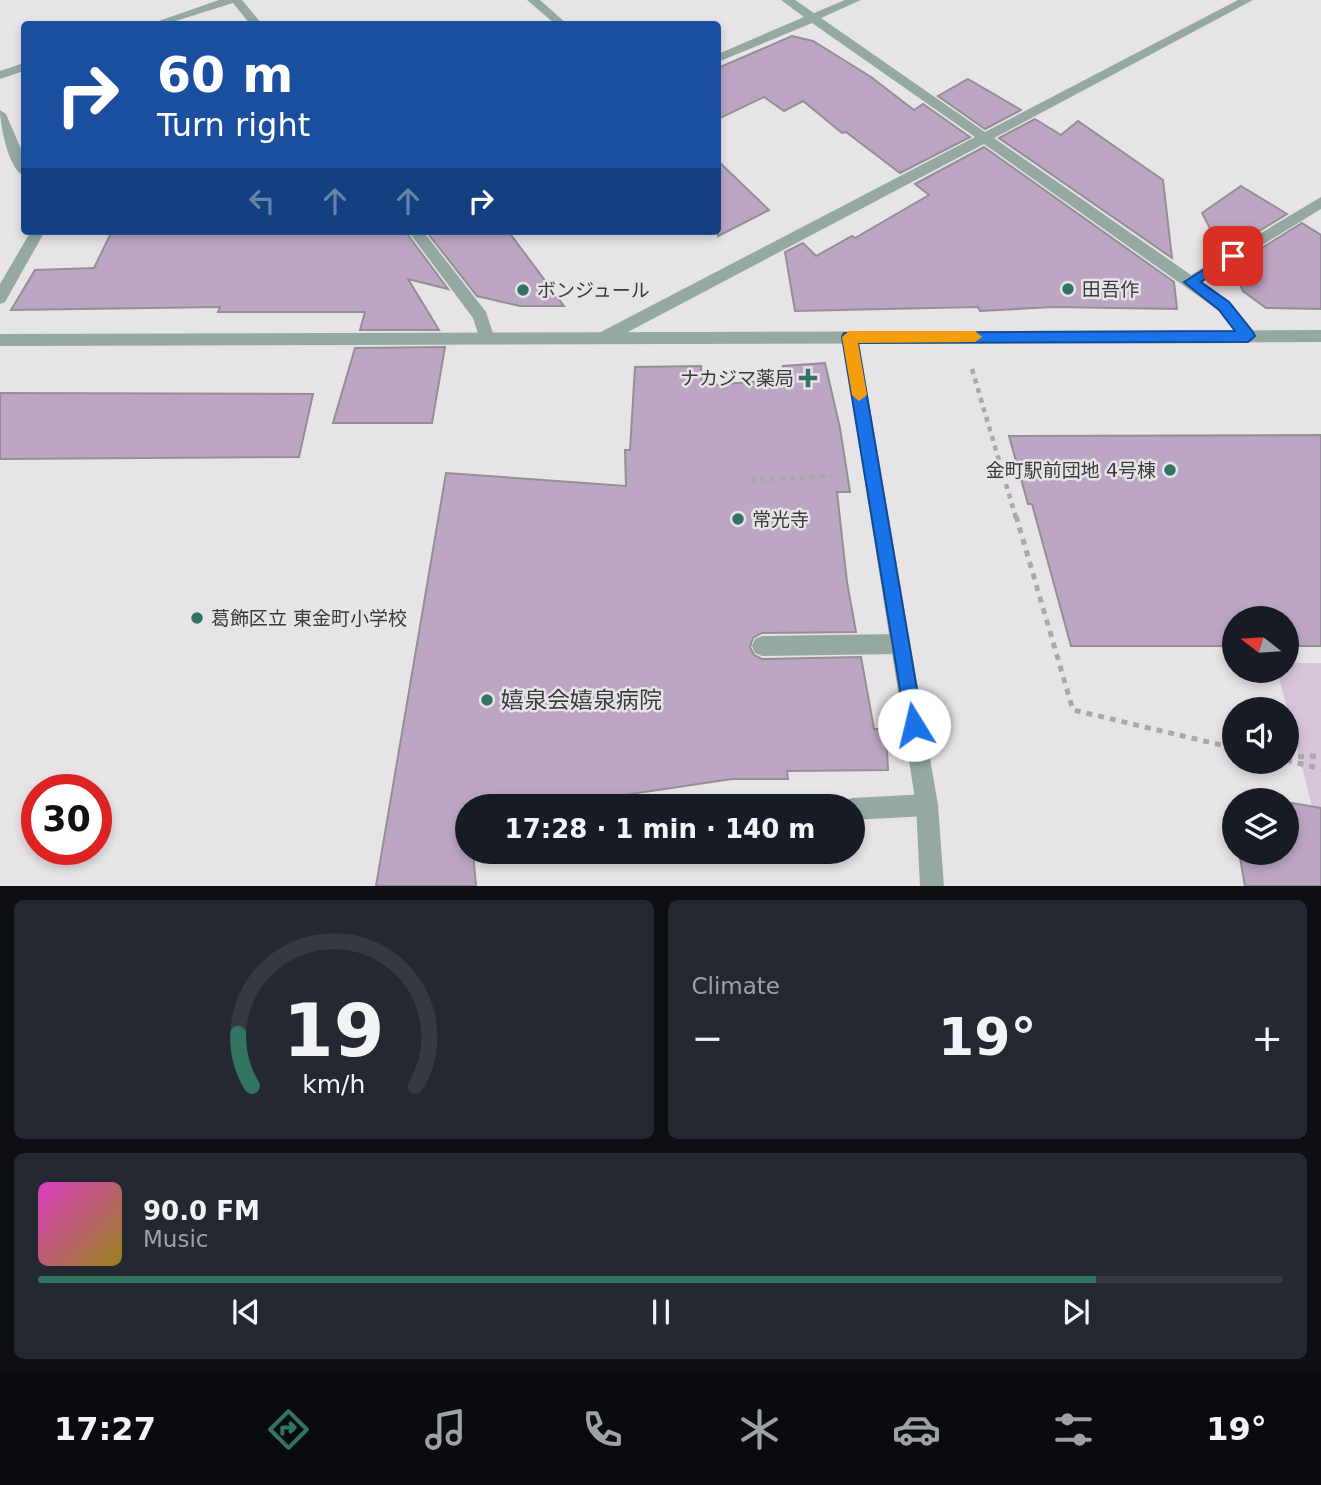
<!DOCTYPE html>
<html lang="en">
<head>
<meta charset="utf-8">
<style>
  :root { --surface:#171b24; --page:#242831; --text:#f1f3f6; --muted:#9ea1a6; --line:#363941; --accent:#327362 }
  body { margin:0; font-family:"DejaVu Sans","Noto Sans JP",sans-serif; background:var(--page); color:var(--text); height:100vh; display:flex; flex-direction:column; font-size:26px; white-space:nowrap }
  * { box-sizing:border-box; margin:0 }
  p { font-size:23px; color:var(--muted) }
  .icon { flex:none; width:38px; height:38px; fill:none; stroke:currentColor; stroke-width:2; stroke-linecap:round; stroke-linejoin:round }
  .map { position:relative; height:886px; overflow:hidden }
  .drawer { display:flex; flex-direction:column; gap:14px; padding:14px; background:#0d0f14; flex:1 }
  .drawer>* { flex:none }
  .guide { position:absolute; left:21px; top:21px; width:700px; height:214px; border-radius:7px; box-shadow:0 4px 10px #0003; background:#1a4fa0; color:#fff; overflow:hidden }
  .needle { width:46px; rotate:287deg }
  .fabs { position:absolute; left:1222px; top:606px; display:grid; gap:14px }
  .fabs a { display:grid; place-items:center; width:77px; height:77px; border-radius:50%; background:var(--surface); box-shadow:0 4px 10px #0003; font-size:35px }
  .speed { position:absolute; left:21px; top:774px; display:flex; gap:14px; font-size:35px; font-weight:700; text-align:center }
  .speed>* { display:grid; place-content:center; width:91px; height:91px; border-radius:50%; background:var(--surface); box-shadow:0 4px 10px #0003; line-height:1 }
  .speed .limit { border:10px solid #d22; background:#fff; color:#111 }
  .pin { position:absolute; display:grid; place-items:center; width:60px; height:60px; color:#fff; margin:-30px; border-radius:14px; box-shadow:0 4px 10px #0006 }
  .me { position:absolute; width:77px; margin:-38px; rotate:351deg; stroke-linejoin:round; filter:drop-shadow(0 0 5px #0008) }
  .turn { display:flex; align-items:center; gap:24px; height:147px; padding:0 21px; font-size:32px }
  .turn .icon { width:91px; height:91px; stroke-width:2.5 }
  .turn b { display:block; font-size:49px; line-height:60px }
  .lanes { display:flex; align-items:center; height:66px; padding:0 21px; background:#0003; justify-content:center; gap:35px; direction:ltr }
  .lanes .off { opacity:.35 }
  .big { font-size:52px; font-weight:700; line-height:1.1 }
  .drawer .card { flex:1; display:flex; flex-direction:column; justify-content:center; gap:10px; min-width:0; padding:0 24px; border-radius:10px; background:var(--page) }
  .drawer .dial { align-items:center; gap:0 }
  .dial svg { height:182px; overflow:visible; fill:none; stroke:var(--line); stroke-width:7; stroke-linecap:round; text-anchor:middle }
  .dial text { fill:var(--text); stroke:none }
  .song { display:flex; align-items:center; gap:21px }
  .cover { width:84px; height:84px; border-radius:10px; background:linear-gradient(135deg,hsl(310 70% 55%),hsl(50 70% 35%)) }
  .played { height:7px; border-radius:4px; background:linear-gradient(90deg,var(--accent) 85%,var(--line) 85%) }
  .keys { display:flex; justify-content:space-around; direction:ltr }
  .heat { display:flex; justify-content:space-between; align-items:center; font-size:38px; direction:ltr }
  .drawer .tiles { flex:1; display:grid; gap:14px; grid-template-columns:1fr 1fr }
  .card:last-child { grid-column:span 2 }
  .trip { position:absolute; left:455px; top:794px; width:410px; height:70px; border-radius:35px; background:var(--surface); box-shadow:0 4px 10px #0003; font-weight:700; line-height:70px; text-align:center }
  .tabs { display:flex; height:112px; justify-content:space-around; align-items:center; background:#090b0e; color:var(--muted) }
  .tabs .icon { width:49px; height:49px }
  .tabs .active { color:var(--accent) }
  .tabs b { font-size:32px; color:var(--text) }
  .map>svg:first-child { display:block }
</style>
</head>
<body>
<div class="map">
<svg width="1321" height="887" viewBox="0 0 1321 887">
  <rect width="100%" height="100%" fill="#e7e4e8"/>
  <polygon fill="#d6c4db" points="1286,663 1321,663 1321,841 1277,670 1286,670"/>
  <g fill="#bda6c4" stroke="#939093" stroke-width="2">
    <polygon points="792,36 813,41 871,77 914,110 923,104 970,137 900,173 846,132 842,133 803,101 784,111 764,97 718,119 718,68"/>
    <polygon points="968,79 1021,110 985,129 938,96"/>
    <polygon points="1035,119 1061,135 1078,121 1163,180 1172,258 999,138"/>
    <polygon points="984,147 1174,282 1177,309 1053,307 980,311 978,307 795,311 785,252 803,243 816,256 852,236 855,238 929,195 915,184"/>
    <polygon points="718,161 769,210 718,236"/>
    <polygon points="1241,186 1287,214 1223,253 1202,213"/>
    <polygon points="1302,223 1321,235 1321,309 1266,308 1243,291 1231,267"/>
    <polygon points="112,231 405,231 448,289 408,279 439,330 360,330 365,312 218,312 220,307 11,310 35,270 94,268"/>
    <polygon points="426,231 508,231 564,306 520,306 477,296"/>
    <polygon points="445,347 432,423 333,423 355,348"/>
    <polygon points="825,363 840,428 850,492 837,492 847,582 856,632 762,633 753,638 750,647 754,655 762,659 861,657 874,729 886,729 888,770 787,771 788,779 732,779 543,807 467,807 467,852 473,852 476,886 376,886 446,473 626,486 625,450 630,450 635,367 701,366 702,386 784,379 783,366"/>
    <polygon points="0,393 313,394 299,457 0,459"/>
    <polygon points="1321,435 1321,646 1286,646 1286,618 1234,618 1234,646 1071,646 1032,504 1028,504 1009,436"/>
    <polygon points="1286,802 1321,808 1321,886 1245,886 1239,852 1286,852"/>
  </g>
  <g fill="none" stroke-linecap="round" stroke-linejoin="round">
    <g stroke="#aaa8ab" stroke-width="4.5" stroke-dasharray="5 5" stroke-linecap="butt">
      <polyline points="972,369 1016,518"/>
      <polyline points="750,480 832,476"/>
    </g>
    <g stroke="#aaa8ab" stroke-width="5" stroke-dasharray="6 6" stroke-linecap="butt">
      <polyline points="1016,516 1073,710 1234,748"/>
      <polyline points="1286,757 1321,756"/>
      <polyline points="1286,760 1321,769"/>
    </g>
    <g fill="#95a8a2" fill-rule="evenodd">
      <polygon points="900,634 907,637 910,644 907,651 900,654 762,656 755,653 752,646 755,639 762,636"/>
      <polygon points="927,794 935,797 938,805 935,813 927,816 852,820 852,807 842,807 844,801 852,798"/>
    </g>
    <g fill="#95a8a2" fill-rule="evenodd">
      <polygon points="219,0 242,0 262,24 250,24 233,3 166,24 150,24"/>
      <polygon points="527,0 540,0 567,24 555,24"/>
      <polygon points="781,0 795,0 814,13 845,0 861,0 821,18 985,132 1238,0 1253,0 994,138 1191,275 1321,197 1321,209 1202,282 1230,302 1254,332 1256,336 1254,340 1242,340 1218,310 984,144 607,343 595,343 593,339 595,335 975,137 812,23 718,62 718,54 804,17"/>
      <polygon points="24,63 24,71 0,79 0,71"/>
      <path d="M0,110L6,114L24,156V175C9,172 0,125 0,110Z"/>
      <polygon points="31,231 45,231 5,302 0,304 0,284"/>
      <polygon points="408,231 423,231 486,312 495,339 493,343 481,343 473,318"/>
      <polygon points="850,331 858,337 938,805 944,887 920,887 916,805 842,337"/>
    </g>
    <polygon fill="#95a8a2" fill-rule="evenodd" points="1321,330 1321,342 0,346 0,334"/>
  </g>
  <polygon fill="#1a73e8" stroke="#114b97" stroke-width="2" points="1233,251 1238,252 1238,259 1201,282 1229,302 1253,332 1255,336 1248,342 858,343 923,725 920,732 914,735 907,732 842,337 844,333 1235,331 1219,310 1184,282"/>
  <polygon fill="#f59e0b" points="849,331 975,331 982,337 975,342 858,343 867,395 859,401 852,395 842,337"/>
  <g fill="#327362" stroke="#e7e4e8" stroke-width="2.5">
    <circle cx="1068" cy="289" r="7"/>
    <circle cx="523" cy="290" r="7"/>
    <path d="M804.5 367.5h7v7h7v7h-7v7h-7v-7h-7v-7h7z"/>
    <circle cx="1170" cy="470" r="7"/>
    <circle cx="738" cy="519" r="7"/>
    <circle cx="197" cy="618" r="7"/>
    <circle cx="487" cy="700" r="7"/>
  </g>
  <g text-anchor="middle" dominant-baseline="central" stroke-width="5" stroke-linejoin="round" paint-order="stroke">
    <g font-size="19" fill="#3b3a3c" stroke="#e7e4e8" text-anchor="start">
      <text x="1082" y="289">田吾作</text>
      <text x="537" y="290">ボンジュール</text>
      <text x="794" y="378" text-anchor="end">ナカジマ薬局</text>
      <text x="1156" y="470" text-anchor="end">金町駅前団地 4号棟</text>
      <text x="752" y="519">常光寺</text>
      <text x="211" y="618">葛飾区立 東金町小学校</text>
    </g>
    <g font-size="23" fill="#3b3a3c" stroke="#e7e4e8" text-anchor="start">
      <text x="501" y="700">嬉泉会嬉泉病院</text>
    </g>
  </g>
</svg>
<div class="fabs">
<a><svg class="needle" viewBox="-14 -14 28 28"><path d="M0-13l5 13h-10z" fill="#e53935"/><path d="M0 13l5-13h-10z" fill="#9ea1a6"/></svg></a>
<a><svg class="icon" aria-label="sound" viewBox="0 0 24 24"><path d="M4 9h4l5-4v14l-5-4H4zM17 9q2 3 0 6"/></svg></a>
<a><svg class="icon" aria-label="layers" viewBox="0 0 24 24"><path d="M12 4l9 5-9 5-9-5zM3 14l9 5 9-5"/></svg></a>
</div>
<div class="speed"><div class="limit">30</div></div>
<div class="pin" style="left:1233px;top:256px;background:#d93025"><svg class="icon" aria-label="arrive" viewBox="0 0 24 24"><path d="M6 21V4h12l-3 4 3 4H6"/></svg></div>
<svg class="me" style="left:914px;top:725px" viewBox="-20 -20 40 40"><circle r="19" fill="#fff"/><path d="M0-13L10 11 0 6-10 11z" fill="#1a73e8"/></svg>
<div class="trip">17:28 · 1 min · 140 m</div>
<div class="guide">
<div class="turn"><svg class="icon" aria-label="right" viewBox="0 0 24 24"><path d="M7 20v-9h11M14 6l5 5-5 5"/></svg><div><b>60 m</b>Turn right</div></div>
<div class="lanes"><svg class="icon off" aria-label="left" viewBox="0 0 24 24"><path d="M17 20v-9H6M10 6l-5 5 5 5"/></svg><svg class="icon off" aria-label="ahead" viewBox="0 0 24 24"><path d="M12 20V5M6 11l6-6 6 6"/></svg><svg class="icon off" aria-label="ahead" viewBox="0 0 24 24"><path d="M12 20V5M6 11l6-6 6 6"/></svg><svg class="icon" aria-label="right" viewBox="0 0 24 24"><path d="M7 20v-9h11M14 6l5 5-5 5"/></svg></div>
</div>
</div>
<section class="drawer">
<div class="tiles">
<div class="card dial"><svg viewBox="0 0 100 80">
<path d="M14 69A42 42 0 1 1 86 69"/>
<path d="M14 69A42 42 0 0 1 8 46" stroke="#327362"/>
<text x="50" y="56" font-size="32" font-weight="700">19</text>
<text x="50" y="72" font-size="11">km/h</text>
</svg></div>
<div class="card"><p>Climate</p>
<div class="heat"><a>−</a><b class="big">19°</b><a>+</a></div>
</div>
<div class="card">
<div class="song"><i class="cover"></i><div><b>90.0 FM</b><p>Music</p></div></div>
<div class="played"></div>
<div class="keys"><svg class="icon" aria-label="previous" viewBox="0 0 24 24"><path d="M18 5L8 12l10 7zM5 5v14"/></svg><svg class="icon" aria-label="pause" viewBox="0 0 24 24"><path d="M8 5v14M16 5v14"/></svg><svg class="icon" aria-label="next" viewBox="0 0 24 24"><path d="M6 5l10 7-10 7zM19 5v14"/></svg></div>
</div>
</div>
</section>
<nav class="tabs">
<b>17:27</b>
<svg class="icon active" aria-label="directions" viewBox="0 0 24 24"><path d="M12 3l9 9-9 9-9-9zM9 14v-3h6M13 9l2 2-2 2"/></svg>
<svg class="icon" aria-label="music" viewBox="0 0 24 24"><path d="M9 18V5l10-2v13"/><circle cx="6" cy="18" r="3"/><circle cx="16" cy="16" r="3"/></svg>
<svg class="icon" aria-label="phone" viewBox="0 0 24 24"><path d="M5 4h4l2 5-3 2q2 4 5 5l2-3 5 2v4C11 20 4 13 5 4z"/></svg>
<svg class="icon" aria-label="climate" viewBox="0 0 24 24"><path d="M12 3v18M4 7l16 10M4 17L20 7"/></svg>
<svg class="icon" aria-label="car" viewBox="0 0 24 24"><path d="M5 17H2v-5l4-1 3-4h7l3 4 3 1v5h-3M9 17h6M6 11h13"/><circle cx="7" cy="17" r="2"/><circle cx="17" cy="17" r="2"/></svg>
<svg class="icon" aria-label="filters" viewBox="0 0 24 24"><path d="M4 7h16M4 17h16"/><circle cx="9" cy="7" r="2"/><circle cx="15" cy="17" r="2"/></svg>
<b>19°</b>
</nav>
</body>
</html>
